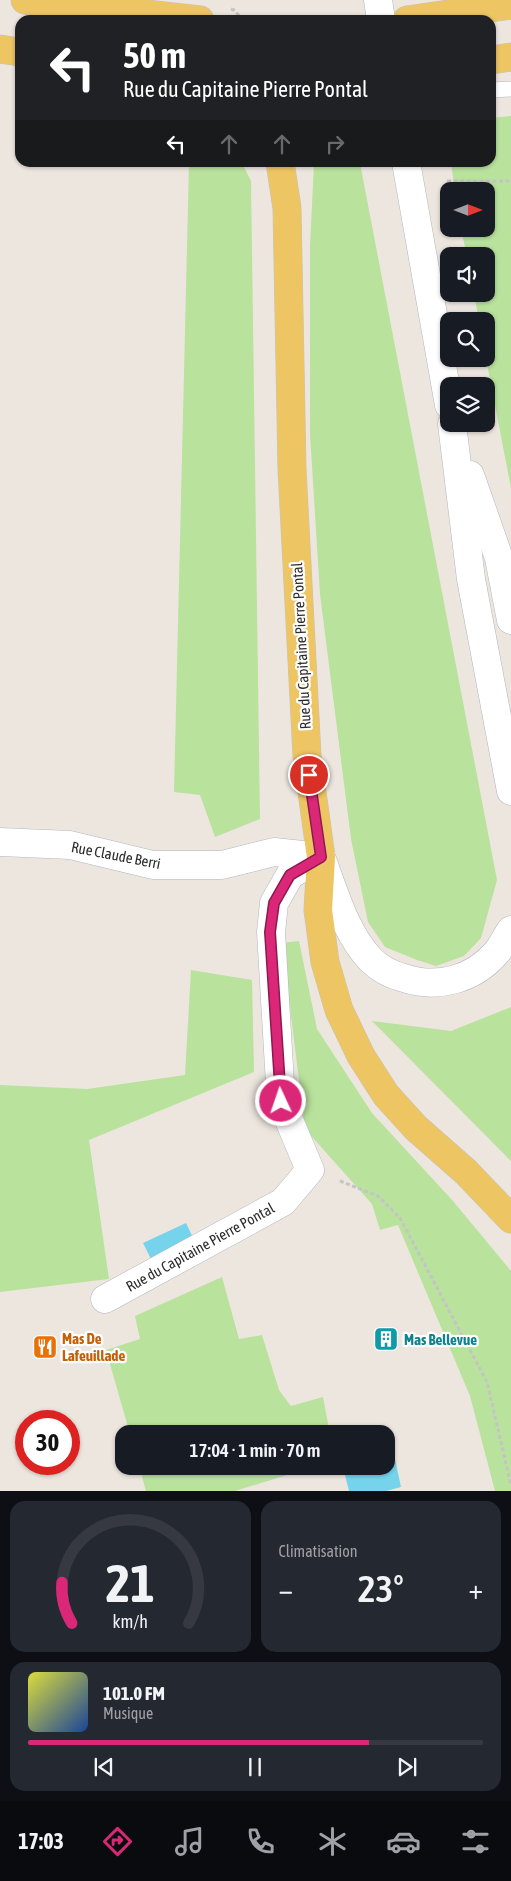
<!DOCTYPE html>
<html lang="fr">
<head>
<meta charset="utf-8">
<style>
  :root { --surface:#171b24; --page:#242831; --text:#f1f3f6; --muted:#9ea1a6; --line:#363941; --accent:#db2777 }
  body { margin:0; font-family:"Asap Condensed",sans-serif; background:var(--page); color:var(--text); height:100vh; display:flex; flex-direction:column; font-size:19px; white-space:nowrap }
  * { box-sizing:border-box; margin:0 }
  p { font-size:16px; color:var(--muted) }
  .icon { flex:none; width:28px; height:28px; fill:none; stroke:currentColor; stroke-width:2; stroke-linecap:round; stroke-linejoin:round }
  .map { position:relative; height:1491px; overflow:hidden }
  .details { display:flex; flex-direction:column; gap:10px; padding:10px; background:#0d0f14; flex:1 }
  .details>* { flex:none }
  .hud { position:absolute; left:15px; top:15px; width:481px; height:152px; border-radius:15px; box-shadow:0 1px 4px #0004; background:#202124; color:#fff; overflow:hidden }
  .needle { width:32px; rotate:90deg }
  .buttons { position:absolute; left:440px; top:182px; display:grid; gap:10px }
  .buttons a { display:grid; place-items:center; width:55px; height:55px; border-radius:10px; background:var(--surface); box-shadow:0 1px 4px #0004; font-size:25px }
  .speed { position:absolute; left:15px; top:1410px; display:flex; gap:10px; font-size:25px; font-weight:700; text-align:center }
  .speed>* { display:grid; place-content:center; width:65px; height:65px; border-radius:50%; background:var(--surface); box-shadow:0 1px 4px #0004; line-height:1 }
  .speed .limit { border:8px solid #d22; background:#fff; color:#111 }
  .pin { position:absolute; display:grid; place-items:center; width:42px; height:42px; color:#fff; margin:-21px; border:2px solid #fff; border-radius:50%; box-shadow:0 1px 5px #0007 }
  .me { position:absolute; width:55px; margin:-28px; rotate:357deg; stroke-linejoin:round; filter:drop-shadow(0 0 4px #0008) }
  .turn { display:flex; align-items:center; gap:18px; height:105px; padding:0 25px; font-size:22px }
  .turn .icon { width:65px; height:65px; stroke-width:2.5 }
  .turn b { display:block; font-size:35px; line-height:42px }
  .lanes { display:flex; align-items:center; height:48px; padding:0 25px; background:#0003; justify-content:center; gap:25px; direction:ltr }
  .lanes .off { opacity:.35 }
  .big { font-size:38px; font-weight:600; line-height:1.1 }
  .details .tile { flex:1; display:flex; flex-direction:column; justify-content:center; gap:8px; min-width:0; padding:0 18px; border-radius:15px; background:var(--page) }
  .details .dial { align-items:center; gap:0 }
  .dial svg { height:130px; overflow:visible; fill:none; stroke:var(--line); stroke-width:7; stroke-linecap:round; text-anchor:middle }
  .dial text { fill:var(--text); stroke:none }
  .song { display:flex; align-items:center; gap:15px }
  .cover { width:60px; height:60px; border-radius:8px; background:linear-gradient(135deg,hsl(60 70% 55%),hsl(220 70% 35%)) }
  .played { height:5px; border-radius:2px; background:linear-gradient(90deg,var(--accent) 75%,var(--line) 75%) }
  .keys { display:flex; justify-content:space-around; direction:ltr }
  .heat { display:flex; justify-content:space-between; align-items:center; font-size:28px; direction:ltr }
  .details .tiles { flex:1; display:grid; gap:10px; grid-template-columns:1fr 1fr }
  .tile:last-child { grid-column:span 2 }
  .trip { position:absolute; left:115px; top:1425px; width:280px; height:50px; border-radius:15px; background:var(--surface); box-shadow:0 1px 4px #0004; font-weight:600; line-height:50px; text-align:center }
  .tab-bar { display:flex; height:80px; justify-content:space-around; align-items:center; background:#090b0e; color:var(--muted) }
  .tab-bar .icon { width:35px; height:35px }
  .tab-bar .active { color:var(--accent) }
  .tab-bar b { font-size:22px; color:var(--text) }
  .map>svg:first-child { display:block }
</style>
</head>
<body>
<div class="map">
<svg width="511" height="1491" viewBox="0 0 511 1491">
  <rect width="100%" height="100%" fill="#ede6df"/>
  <g fill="#b9e29d">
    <polygon points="511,116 511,488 486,359 486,321 479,321 474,294 486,294 486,256 467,256 461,229 486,229 486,191 455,191 451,163 491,162 491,118"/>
    <polygon points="189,163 242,163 251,181 260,819 215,837 200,795 174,792"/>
    <polygon points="314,163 360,163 497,880 481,938 464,956 436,966 417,960 385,947 368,922 351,839 320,594 310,434 310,246"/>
    <polygon points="299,941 317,1029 372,1113 453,1201 511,1271 511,1491 495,1491 470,1396 398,1225 380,1230 372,1204 305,1129 282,943"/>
    <polygon points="191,970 252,980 254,1072 89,1140 109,1279 0,1292 0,1085 87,1089 185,1075"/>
    <polygon points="511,1007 511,1161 372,1021 451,1031"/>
    <polygon points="222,1277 239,1339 262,1335 279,1390 291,1406 323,1397 330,1434 130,1434 106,1350 140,1339 135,1316"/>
    <polygon points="139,1466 316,1466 235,1491 146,1491"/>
  </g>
  <g fill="#75d4ec">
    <polygon points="186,1223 195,1242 153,1263 143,1243"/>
    <polygon points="395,1459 401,1487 386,1491 349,1491 344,1471 365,1466 386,1466 386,1461"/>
  </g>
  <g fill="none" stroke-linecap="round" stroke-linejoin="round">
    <defs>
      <polyline id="lane" points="491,90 511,89"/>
      <g id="street">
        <polyline points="0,842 70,845 153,865 222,865 274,852 321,857"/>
        <polyline points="105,1299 283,1202 310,1170 281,1101 271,932 274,903 290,875 321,857"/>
      </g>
      <g id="secondary">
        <polyline points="378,0 381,20"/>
        <polyline points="406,162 449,405"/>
        <polyline points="452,424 471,579 511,791"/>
        <polyline points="470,475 499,558 511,620"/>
        <path d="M321,857C334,891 345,933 371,960C379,968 392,975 404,978C437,989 473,980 497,952C502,946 506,937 511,930"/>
      </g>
      <g id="primary">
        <polyline points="25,0 200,20"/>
        <polyline points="407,20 511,5"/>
        <polyline points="0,49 20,52"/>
        <polyline points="491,60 511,57"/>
        <polyline points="280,162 287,208 292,469 307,756 321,857 318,910 325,962 339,1010 361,1056 386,1095 416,1128 466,1172 511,1219"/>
      </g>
    </defs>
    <use href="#lane" stroke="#b2b6bf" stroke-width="16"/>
    <use href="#street" stroke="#b2b6bf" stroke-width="29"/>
    <use href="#secondary" stroke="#b2b6bf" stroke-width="29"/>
    <use href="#primary" stroke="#c4c4c4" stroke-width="29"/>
    <g stroke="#c4c4c4" stroke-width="3" stroke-dasharray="4 2.5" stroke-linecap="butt">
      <polyline points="231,9 234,10 243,20"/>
      <polyline points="447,181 511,181"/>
      <polyline points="340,1181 378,1196 400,1218 487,1382 511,1485"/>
    </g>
    <use href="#lane" stroke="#fff" stroke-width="15"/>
    <use href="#street" stroke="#fff" stroke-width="28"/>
    <use href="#secondary" stroke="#fff" stroke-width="28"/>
    <use href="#primary" stroke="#eec563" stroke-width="28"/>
  </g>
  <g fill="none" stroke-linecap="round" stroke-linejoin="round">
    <defs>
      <polyline id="route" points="281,1101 270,932 274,903 290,875 321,857 309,775"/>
    </defs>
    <use href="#route" stroke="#8e194d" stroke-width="12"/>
    <use href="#route" stroke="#db2777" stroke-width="9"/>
  </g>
  <defs>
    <symbol id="building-square" viewBox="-11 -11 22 22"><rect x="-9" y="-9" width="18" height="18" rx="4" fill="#0f9aa8" stroke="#fff"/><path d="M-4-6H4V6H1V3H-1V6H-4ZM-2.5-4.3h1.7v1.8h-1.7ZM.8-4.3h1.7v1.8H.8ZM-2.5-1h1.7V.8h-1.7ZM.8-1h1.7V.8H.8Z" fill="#fff"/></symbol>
    <symbol id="restaurant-square" viewBox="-11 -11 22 22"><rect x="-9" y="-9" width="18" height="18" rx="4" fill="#e8710a" stroke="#fff"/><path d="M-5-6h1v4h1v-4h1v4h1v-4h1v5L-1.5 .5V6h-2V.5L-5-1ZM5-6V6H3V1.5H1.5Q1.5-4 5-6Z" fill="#fff"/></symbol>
  </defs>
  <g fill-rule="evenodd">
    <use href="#building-square" x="372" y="1325" width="28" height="28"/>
    <use href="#restaurant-square" x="31" y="1333" width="28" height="28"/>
  </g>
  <g text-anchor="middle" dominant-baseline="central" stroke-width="4.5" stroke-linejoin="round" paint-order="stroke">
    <g font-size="15" fill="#2c2c2c" stroke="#fff">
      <text transform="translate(301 646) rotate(-93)">Rue du Capitaine Pierre Pontal</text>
      <text transform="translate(116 855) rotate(11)">Rue Claude Berri</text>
      <text transform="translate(200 1247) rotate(-29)">Rue du Capitaine Pierre Pontal</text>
    </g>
    <g font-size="15" font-weight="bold" fill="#c56008" stroke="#fff" text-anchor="start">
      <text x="62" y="1338">Mas De<tspan x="62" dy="17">Lafeuillade</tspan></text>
    </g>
    <g font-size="15" font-weight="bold" fill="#0d838f" stroke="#fff" text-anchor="start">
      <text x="404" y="1339">Mas Bellevue</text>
    </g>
  </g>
</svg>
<div class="buttons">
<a><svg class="needle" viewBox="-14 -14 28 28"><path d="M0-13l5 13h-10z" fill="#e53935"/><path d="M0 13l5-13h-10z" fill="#9ea1a6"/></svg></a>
<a><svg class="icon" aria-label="sound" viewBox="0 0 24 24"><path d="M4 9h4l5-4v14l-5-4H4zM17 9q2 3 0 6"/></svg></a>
<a><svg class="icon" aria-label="search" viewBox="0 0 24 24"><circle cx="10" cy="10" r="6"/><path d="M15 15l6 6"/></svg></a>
<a><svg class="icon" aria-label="layers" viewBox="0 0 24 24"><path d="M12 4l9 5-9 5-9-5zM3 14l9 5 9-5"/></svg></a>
</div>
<div class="speed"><div class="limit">30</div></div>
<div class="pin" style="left:309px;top:775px;background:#d93025"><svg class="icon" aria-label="arrive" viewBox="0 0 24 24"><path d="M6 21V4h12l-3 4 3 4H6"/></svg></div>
<svg class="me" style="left:281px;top:1101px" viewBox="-20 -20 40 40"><circle r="17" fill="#db2777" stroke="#fff" stroke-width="3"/><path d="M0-11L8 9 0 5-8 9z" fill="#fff"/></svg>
<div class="trip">17:04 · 1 min · 70 m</div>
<div class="hud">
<div class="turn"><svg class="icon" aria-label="left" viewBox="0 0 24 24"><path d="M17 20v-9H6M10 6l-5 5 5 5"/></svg><div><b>50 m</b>Rue du Capitaine Pierre Pontal</div></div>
<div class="lanes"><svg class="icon" aria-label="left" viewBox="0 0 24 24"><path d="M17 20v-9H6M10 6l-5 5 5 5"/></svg><svg class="icon off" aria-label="ahead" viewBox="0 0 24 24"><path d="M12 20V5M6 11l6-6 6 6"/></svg><svg class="icon off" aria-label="ahead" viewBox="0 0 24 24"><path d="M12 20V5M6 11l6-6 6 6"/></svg><svg class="icon off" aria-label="right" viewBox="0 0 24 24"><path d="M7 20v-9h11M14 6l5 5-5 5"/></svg></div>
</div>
</div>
<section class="details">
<div class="tiles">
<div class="tile dial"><svg viewBox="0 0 100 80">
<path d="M14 69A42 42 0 1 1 86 69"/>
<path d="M14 69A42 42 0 0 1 8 44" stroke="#db2777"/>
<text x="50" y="56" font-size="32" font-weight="700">21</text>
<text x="50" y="72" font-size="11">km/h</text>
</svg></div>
<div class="tile"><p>Climatisation</p>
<div class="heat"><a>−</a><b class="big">23°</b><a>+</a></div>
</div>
<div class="tile">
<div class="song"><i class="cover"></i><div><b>101.0 FM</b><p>Musique</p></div></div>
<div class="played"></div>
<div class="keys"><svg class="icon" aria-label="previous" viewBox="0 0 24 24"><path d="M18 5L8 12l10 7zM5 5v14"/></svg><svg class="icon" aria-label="pause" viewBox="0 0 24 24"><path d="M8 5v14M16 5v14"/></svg><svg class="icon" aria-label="next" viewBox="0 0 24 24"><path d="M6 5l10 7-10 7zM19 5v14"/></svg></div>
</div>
</div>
</section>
<nav class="tab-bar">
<b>17:03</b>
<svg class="icon active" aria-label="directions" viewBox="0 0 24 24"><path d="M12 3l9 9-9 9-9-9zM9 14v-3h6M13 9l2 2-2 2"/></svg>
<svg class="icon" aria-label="music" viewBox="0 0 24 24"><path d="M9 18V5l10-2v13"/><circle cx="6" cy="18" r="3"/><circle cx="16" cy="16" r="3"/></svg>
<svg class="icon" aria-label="phone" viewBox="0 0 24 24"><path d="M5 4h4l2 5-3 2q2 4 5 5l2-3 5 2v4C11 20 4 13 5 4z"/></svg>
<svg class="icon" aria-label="climate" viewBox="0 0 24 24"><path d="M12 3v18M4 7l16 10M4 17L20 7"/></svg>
<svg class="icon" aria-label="car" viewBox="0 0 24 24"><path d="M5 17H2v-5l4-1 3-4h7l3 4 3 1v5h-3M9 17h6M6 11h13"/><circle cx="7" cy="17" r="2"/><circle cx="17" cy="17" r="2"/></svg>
<svg class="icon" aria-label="filters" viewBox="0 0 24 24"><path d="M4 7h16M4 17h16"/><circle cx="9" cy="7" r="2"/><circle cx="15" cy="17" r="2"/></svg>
</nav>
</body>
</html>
